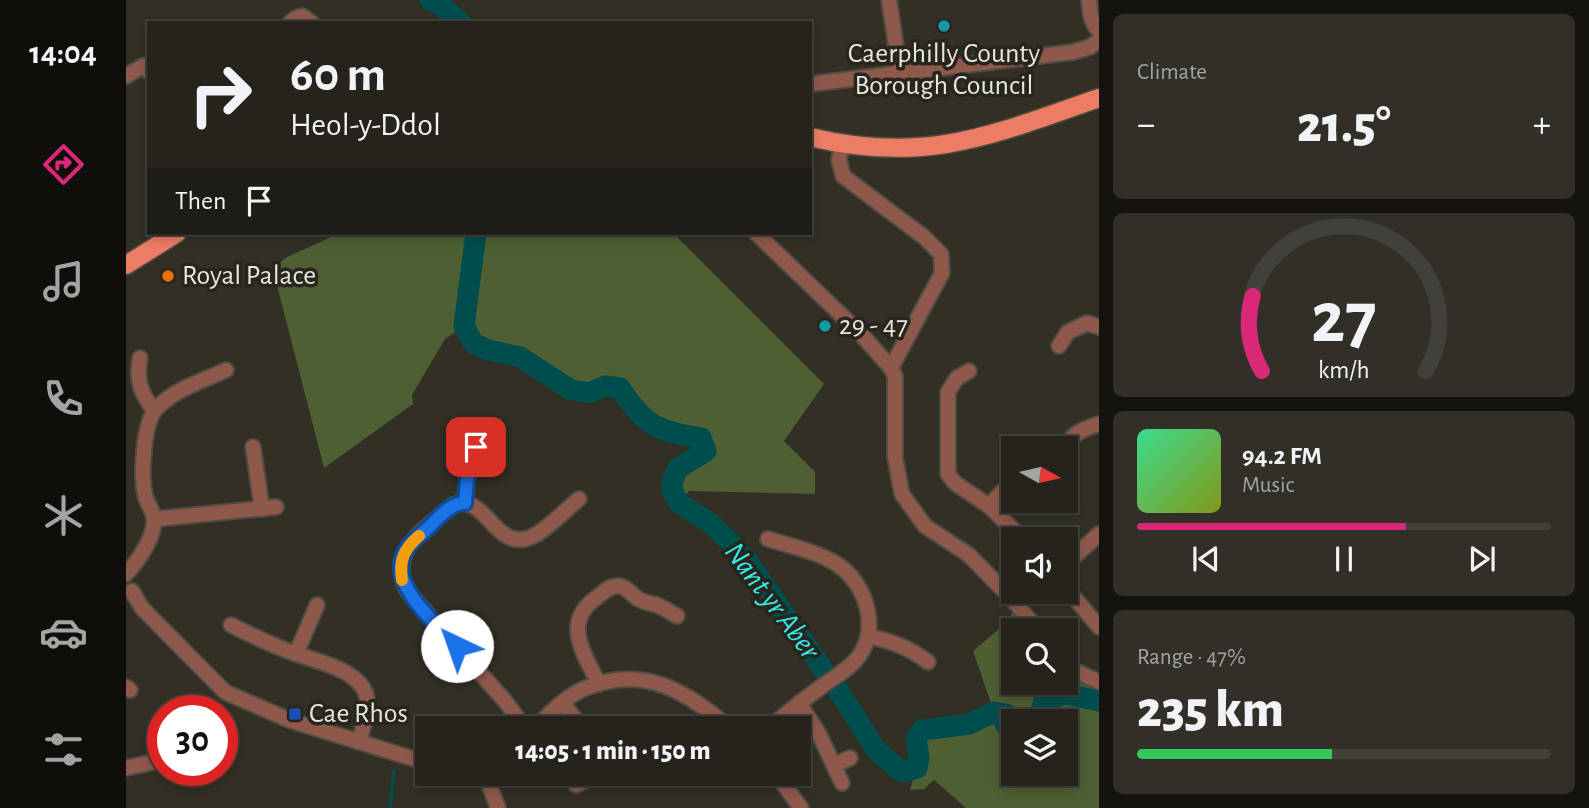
<!DOCTYPE html>
<html lang="en">
<head>
<meta charset="utf-8">
<style>
  :root { --surface:#26231c; --page:#322f29; --text:#f1f3f6; --muted:#a4a4a3; --line:#42403b; --accent:#db2777 }
  body { margin:0; font-family:"Alegreya Sans",sans-serif; background:var(--page); color:var(--text); height:100vh; display:flex; flex-direction:column; font-size:26px; white-space:nowrap }
  * { box-sizing:border-box; margin:0 }
  p { font-size:23px; color:var(--muted) }
  .icon { flex:none; width:38px; height:38px; fill:none; stroke:currentColor; stroke-width:2; stroke-linecap:round; stroke-linejoin:round }
  .map { position:relative; flex:1; overflow:hidden }
  .side { display:flex; flex-direction:column; gap:14px; padding:14px; background:#15130f; width:490px }
  .side>* { flex:none }
  .top-card { position:absolute; left:21px; top:21px; width:665px; height:214px; border-radius:0px; box-shadow:0 4px 10px #0003,0 0 0 2px var(--line); background:#26231c; color:var(--text); overflow:hidden }
  .needle { width:46px; rotate:98deg }
  .fabs { position:absolute; left:875px; top:436px; display:grid; gap:14px }
  .fabs a { display:grid; place-items:center; width:77px; height:77px; border-radius:0px; background:var(--surface); box-shadow:0 4px 10px #0003,0 0 0 2px var(--line); font-size:35px }
  .speed { position:absolute; left:21px; top:695px; display:flex; gap:14px; font-size:35px; font-weight:700; text-align:center }
  .speed>* { display:grid; place-content:center; width:91px; height:91px; border-radius:50%; background:var(--surface); box-shadow:0 4px 10px #0003,0 0 0 2px var(--line); line-height:1 }
  .speed .limit { border:10px solid #d22; background:#fff; color:#111 }
  .pin { position:absolute; display:grid; place-items:center; width:60px; height:60px; color:#fff; margin:-30px; border-radius:14px; box-shadow:0 4px 10px #0006 }
  .me { position:absolute; width:77px; margin:-38px; rotate:318deg; stroke-linejoin:round; filter:drop-shadow(0 0 5px #0008) }
  .turn { display:flex; align-items:center; gap:24px; height:147px; padding:0 28px; font-size:32px }
  .turn .icon { width:91px; height:91px; stroke-width:2.5 }
  .turn b { display:block; font-size:49px; line-height:60px }
  .then { display:flex; align-items:center; height:66px; padding:0 28px; background:#0003; gap:14px; font-size:26px }
  .big { font-size:52px; font-weight:800; line-height:1.1 }
  .side .tile { flex:1; display:flex; flex-direction:column; justify-content:center; gap:10px; min-width:0; padding:0 24px; border-radius:10px; background:var(--page) }
  .side .dial { align-items:center; gap:0 }
  .dial svg { height:182px; overflow:visible; fill:none; stroke:var(--line); stroke-width:7; stroke-linecap:round; text-anchor:middle }
  .dial text { fill:var(--text); stroke:none }
  .song { display:flex; align-items:center; gap:21px }
  .cover { width:84px; height:84px; border-radius:10px; background:linear-gradient(135deg,hsl(150 70% 55%),hsl(70 70% 35%)) }
  .played { height:7px; border-radius:4px; background:linear-gradient(90deg,var(--accent) 65%,var(--line) 65%) }
  .keys { display:flex; justify-content:space-around; direction:ltr }
  .heat { display:flex; justify-content:space-between; align-items:center; font-size:38px; direction:ltr }
  .charge { height:10px; border-radius:5px; background:linear-gradient(90deg,#34c759 47%,var(--line) 0) }
  .trip { position:absolute; left:289px; top:716px; width:396px; height:70px; border-radius:0px; background:var(--surface); box-shadow:0 4px 10px #0003,0 0 0 2px var(--line); font-weight:800; line-height:70px; text-align:center }
  main { display:flex; flex:1; min-height:0 }
  .dock { display:flex; flex-direction:column; width:126px; justify-content:space-around; align-items:center; background:#0f0e0b; color:var(--muted) }
  .dock .icon { width:49px; height:49px }
  .dock .current { color:var(--accent) }
  .dock b { font-size:32px; color:var(--text) }
  .map>svg:first-child { display:block }
</style>
</head>
<body>
<main>
<nav class="dock">
<b>14:04</b>
<svg class="icon current" aria-label="directions" viewBox="0 0 24 24"><path d="M12 3l9 9-9 9-9-9zM9 14v-3h6M13 9l2 2-2 2"/></svg>
<svg class="icon" aria-label="music" viewBox="0 0 24 24"><path d="M9 18V5l10-2v13"/><circle cx="6" cy="18" r="3"/><circle cx="16" cy="16" r="3"/></svg>
<svg class="icon" aria-label="phone" viewBox="0 0 24 24"><path d="M5 4h4l2 5-3 2q2 4 5 5l2-3 5 2v4C11 20 4 13 5 4z"/></svg>
<svg class="icon" aria-label="climate" viewBox="0 0 24 24"><path d="M12 3v18M4 7l16 10M4 17L20 7"/></svg>
<svg class="icon" aria-label="car" viewBox="0 0 24 24"><path d="M5 17H2v-5l4-1 3-4h7l3 4 3 1v5h-3M9 17h6M6 11h13"/><circle cx="7" cy="17" r="2"/><circle cx="17" cy="17" r="2"/></svg>
<svg class="icon" aria-label="filters" viewBox="0 0 24 24"><path d="M4 7h16M4 17h16"/><circle cx="9" cy="7" r="2"/><circle cx="15" cy="17" r="2"/></svg>
</nav>
<div class="map">
<svg width="973" height="808" viewBox="0 0 973 808">
  <rect width="100%" height="100%" fill="#322f25"/>
  <g fill="#4d5f33" fill-rule="evenodd">
    <path d="M214,233H547L698,384L658,441L689,472V494L563,491L552,502L545,487L551,469L580,451L575,438C531,431 519,426 494,388L479,386L463,393L445,390L394,357L362,350L347,343L338,326L319,339L286,395L287,404L198,468L147,270L159,258Z"/>
    <path d="M887,613L901,630H887V682H940V670L973,693V808H840L808,780L798,789L784,790L793,757L790,739L796,730L843,724L868,712L847,651L873,629ZM887,721H940V774H887Z"/>
  </g>
  <g fill="none" stroke-linecap="round" stroke-linejoin="round">
    <polyline stroke="#004d4d" stroke-width="3.5" points="264,808 268,771"/>
    <g stroke="#004d4d" stroke-width="21">
      <polyline points="304,0 312,3 335,23"/>
      <path d="M350,233L338,326L347,343L362,350L394,357L445,390L463,393L479,386L494,388C518,425 532,432 575,438L580,451L551,469L545,487L552,502L587,525L621,560L699,672"/>
      <polyline points="710,687 751,751 776,772 791,768 793,757 790,739 796,730 843,724 868,712 880,714 879,724 887,734"/>
      <polyline points="917,721 915,711 918,700 940,694 973,701"/>
    </g>
    <defs>
      <g id="minor">
        <polyline points="763,0 774,72"/>
        <path d="M963,0C964,12 964,22 973,31"/>
        <polyline points="164,23 170,18 176,16 186,23"/>
        <polyline points="0,76 17,66 23,72"/>
        <polyline points="684,84 947,52 964,47 973,40"/>
        <polyline points="716,145 713,160 717,176 798,237 815,254 816,273 765,368 769,376 769,457 776,494 799,526 843,555 886,599 912,630"/>
        <polyline points="630,233 735,334 765,368"/>
        <polyline points="933,346 942,332 961,323 973,327"/>
        <path d="M14,358C10,379 14,393 28,410"/>
        <polyline points="843,371 831,378 822,392 822,474 829,483 863,506 897,539"/>
        <polyline points="127,447 136,509"/>
        <path d="M938,448C947,433 957,429 973,424"/>
        <polyline points="339,503 341,480 350,447"/>
        <polyline points="863,506 887,480"/>
        <polyline points="29,519 150,507"/>
        <path d="M642,539C664,546 689,551 709,563C741,582 756,632 729,661C721,670 709,677 699,684C680,698 661,712 644,728"/>
        <polyline points="940,564 973,534"/>
        <path d="M0,574C12,561 26,541 28,523C29,513 23,507 20,498C14,479 17,423 30,409C48,389 77,381 100,370"/>
        <polyline points="940,588 973,627"/>
        <polyline points="6,591 16,608 99,692 163,720 301,763"/>
        <path d="M105,625C123,634 141,643 160,650C182,660 231,667 240,694C244,710 237,727 233,742"/>
        <path d="M742,636C765,641 782,647 802,662"/>
        <polyline points="170,654 191,605"/>
        <polyline points="940,662 947,670 973,682"/>
        <path d="M473,684C459,655 435,623 470,598C477,593 484,585 493,586C501,587 505,594 511,598C518,603 524,603 531,605C538,608 544,612 551,616"/>
        <polyline points="0,687 4,690"/>
        <polyline points="436,703 457,728"/>
        <polyline points="673,703 693,734 716,783"/>
        <polyline points="57,709 60,710"/>
        <path d="M399,728L379,701L282,592C260,550 299,530 327,505C362,491 369,559 411,534C426,525 439,510 453,499"/>
        <path d="M409,728C424,713 440,696 460,688C519,664 560,692 604,728"/>
        <polyline points="708,765 724,758"/>
        <polyline points="0,768 37,760"/>
        <polyline points="359,774 372,808"/>
        <polyline points="542,774 543,774"/>
        <polyline points="650,774 675,808"/>
        <polyline points="450,785 471,774"/>
      </g>
      <g id="major">
        <path d="M684,137C800,165 866,135 973,98"/>
        <polyline points="0,265 51,233"/>
      </g>
    </defs>
    <use href="#minor" stroke="#4f4c43" stroke-width="18"/>
    <use href="#major" stroke="#4f4c43" stroke-width="21"/>
    <use href="#minor" stroke="#8e584b" stroke-width="14"/>
    <use href="#major" stroke="#ec7c63" stroke-width="18"/>
  </g>
  <g fill="none" stroke-linecap="round" stroke-linejoin="round">
    <defs>
      <path id="route" d="M331,646C312,626 267,588 276,558C280,546 290,538 300,530C311,520 323,503 339,503L341,480L350,447"/>
    </defs>
    <use href="#route" stroke="#114b97" stroke-width="18"/>
    <use href="#route" stroke="#1a73e8" stroke-width="12"/>
    <path stroke="#f59e0b" stroke-width="12" d="M276,580C273,560 278,549 293,536"/>
  </g>
  <g fill="#0f9aa8" stroke="#28251c" stroke-width="2.5">
    <circle cx="818" cy="26" r="7"/>
    <circle cx="699" cy="326" r="7"/>
  </g>
  <circle fill="#e8710a" stroke="#28251c" stroke-width="2.5" cx="42" cy="276" r="7"/>
  <rect fill="#1a4fb4" stroke="#28251c" stroke-width="2.5" x="162" y="707" width="14" height="14" rx="3.5"/>
  <g text-anchor="middle" dominant-baseline="central" stroke-width="7" stroke-linejoin="round" paint-order="stroke">
    <g font-size="28" fill="#e8e6e0" stroke="#28251c" text-anchor="start">
      <text x="818" y="54" text-anchor="middle">Caerphilly County<tspan x="818" dy="32">Borough Council</tspan></text>
      <text x="56" y="276">Royal Palace</text>
      <text x="713" y="326">29 - 47</text>
      <text x="183" y="714">Cae Rhos</text>
    </g>
    <g font-size="30" font-style="italic" fill="#34ecec" stroke="#28251c">
      <text transform="translate(646 601) rotate(53)">Nant yr Aber</text>
    </g>
  </g>
</svg>
<div class="fabs">
<a><svg class="needle" viewBox="-14 -14 28 28"><path d="M0-13l5 13h-10z" fill="#e53935"/><path d="M0 13l5-13h-10z" fill="#a4a4a3"/></svg></a>
<a><svg class="icon" aria-label="sound" viewBox="0 0 24 24"><path d="M4 9h4l5-4v14l-5-4H4zM17 9q2 3 0 6"/></svg></a>
<a><svg class="icon" aria-label="search" viewBox="0 0 24 24"><circle cx="10" cy="10" r="6"/><path d="M15 15l6 6"/></svg></a>
<a><svg class="icon" aria-label="layers" viewBox="0 0 24 24"><path d="M12 4l9 5-9 5-9-5zM3 14l9 5 9-5"/></svg></a>
</div>
<div class="speed"><div class="limit">30</div></div>
<div class="pin" style="left:350px;top:447px;background:#d93025"><svg class="icon" aria-label="arrive" viewBox="0 0 24 24"><path d="M6 21V4h12l-3 4 3 4H6"/></svg></div>
<svg class="me" style="left:331px;top:646px" viewBox="-20 -20 40 40"><circle r="19" fill="#fff"/><path d="M0-13L10 11 0 6-10 11z" fill="#1a73e8"/></svg>
<div class="trip">14:05 · 1 min · 150 m</div>
<div class="top-card">
<div class="turn"><svg class="icon" aria-label="right" viewBox="0 0 24 24"><path d="M7 20v-9h11M14 6l5 5-5 5"/></svg><div><b>60 m</b>Heol-y-Ddol</div></div>
<div class="then">Then<svg class="icon" aria-label="arrive" viewBox="0 0 24 24"><path d="M6 21V4h12l-3 4 3 4H6"/></svg></div>
</div>
</div>
<section class="side">
<div class="tile"><p>Climate</p>
<div class="heat"><a>−</a><b class="big">21.5°</b><a>+</a></div>
</div>
<div class="tile dial"><svg viewBox="0 0 100 80">
<path d="M14 69A42 42 0 1 1 86 69"/>
<path d="M14 69A42 42 0 0 1 10 36" stroke="#db2777"/>
<text x="50" y="56" font-size="32" font-weight="700">27</text>
<text x="50" y="72" font-size="11">km/h</text>
</svg></div>
<div class="tile">
<div class="song"><i class="cover"></i><div><b>94.2 FM</b><p>Music</p></div></div>
<div class="played"></div>
<div class="keys"><svg class="icon" aria-label="previous" viewBox="0 0 24 24"><path d="M18 5L8 12l10 7zM5 5v14"/></svg><svg class="icon" aria-label="pause" viewBox="0 0 24 24"><path d="M8 5v14M16 5v14"/></svg><svg class="icon" aria-label="next" viewBox="0 0 24 24"><path d="M6 5l10 7-10 7zM19 5v14"/></svg></div>
</div>
<div class="tile"><p>Range · 47%</p><b class="big">235 km</b><div class="charge"></div></div>
</section>
</main>
</body>
</html>
